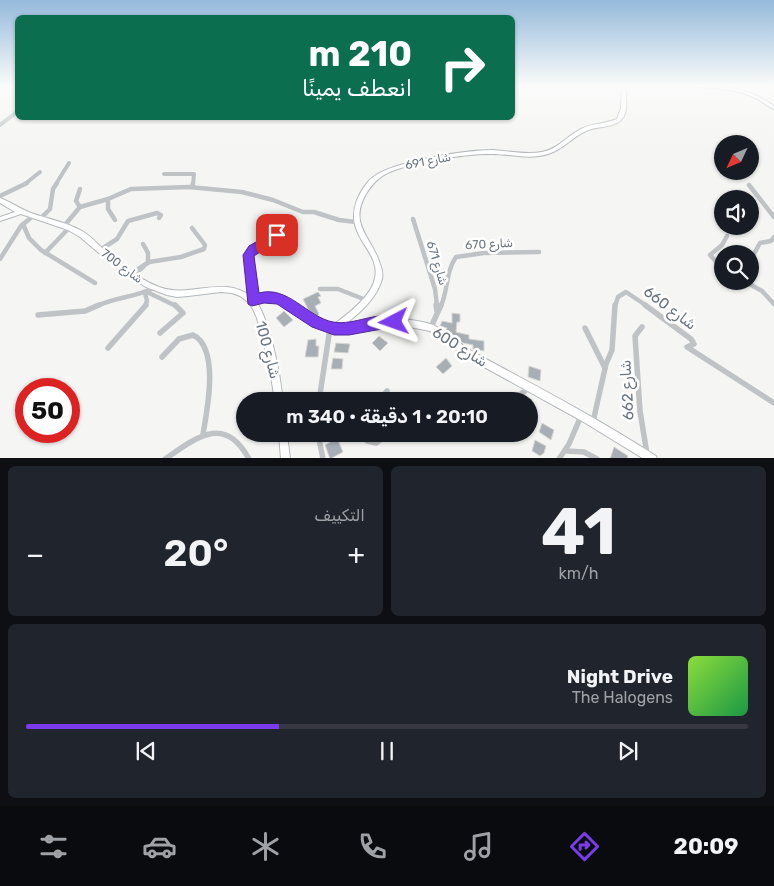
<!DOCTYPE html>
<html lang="ar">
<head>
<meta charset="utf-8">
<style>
  :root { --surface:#171b24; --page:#20242c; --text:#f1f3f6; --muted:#9ea1a6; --line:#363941; --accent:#7c3aed }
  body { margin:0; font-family:Rubik,Cairo,sans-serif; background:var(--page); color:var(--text); direction:rtl; height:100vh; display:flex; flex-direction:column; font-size:19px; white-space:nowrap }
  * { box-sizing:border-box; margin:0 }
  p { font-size:16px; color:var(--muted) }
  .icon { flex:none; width:28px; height:28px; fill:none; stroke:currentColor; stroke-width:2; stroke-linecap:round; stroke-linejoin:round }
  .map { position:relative; height:458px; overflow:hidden; direction:ltr }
  .details { display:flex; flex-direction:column; gap:8px; padding:8px; background:#0d0f14; flex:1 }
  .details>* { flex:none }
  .hud { position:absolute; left:15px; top:15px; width:500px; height:105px; border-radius:8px; box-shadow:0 1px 4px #0004; direction:rtl; background:#0b6e4f; color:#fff; overflow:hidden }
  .needle { width:32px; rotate:226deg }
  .tools { position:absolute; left:714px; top:135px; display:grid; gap:10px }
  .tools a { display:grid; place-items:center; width:45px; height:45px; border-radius:50%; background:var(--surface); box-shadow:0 1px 4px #0004; font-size:25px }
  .speed { position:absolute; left:15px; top:378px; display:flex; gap:10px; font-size:25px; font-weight:700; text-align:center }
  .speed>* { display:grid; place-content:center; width:65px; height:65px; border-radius:50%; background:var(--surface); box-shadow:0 1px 4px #0004; line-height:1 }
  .speed .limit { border:8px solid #d22; background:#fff; color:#111 }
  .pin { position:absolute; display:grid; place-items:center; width:42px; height:42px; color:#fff; margin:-21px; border-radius:10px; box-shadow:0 2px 8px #0006 }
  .me { position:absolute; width:55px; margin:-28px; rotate:266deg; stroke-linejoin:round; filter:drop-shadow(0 0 4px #0008) }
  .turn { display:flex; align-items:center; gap:18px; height:105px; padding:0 20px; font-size:22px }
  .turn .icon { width:65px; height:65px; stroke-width:2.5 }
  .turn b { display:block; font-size:35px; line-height:42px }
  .big { font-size:38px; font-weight:600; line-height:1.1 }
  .details .widget { flex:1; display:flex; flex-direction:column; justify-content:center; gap:8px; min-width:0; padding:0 18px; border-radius:8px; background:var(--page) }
  .details .dial { align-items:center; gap:0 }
  .dial b { font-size:65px; line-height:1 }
  .song { display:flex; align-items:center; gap:15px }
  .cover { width:60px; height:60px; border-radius:8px; background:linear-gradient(135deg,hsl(90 70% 55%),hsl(140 70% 35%)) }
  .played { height:5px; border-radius:2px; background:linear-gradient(90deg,var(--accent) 35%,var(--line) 35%) }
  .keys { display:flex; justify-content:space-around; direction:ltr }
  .heat { display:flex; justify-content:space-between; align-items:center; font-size:28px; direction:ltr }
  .details .tiles { flex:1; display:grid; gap:8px; grid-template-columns:1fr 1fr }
  .widget:last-child { grid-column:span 2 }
  .trip { position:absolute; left:236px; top:392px; width:302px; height:50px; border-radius:25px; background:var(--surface); box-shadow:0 1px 4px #0004; font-weight:600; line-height:50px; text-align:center; direction:rtl }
  .tab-bar { display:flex; height:80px; justify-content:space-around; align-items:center; background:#090b0e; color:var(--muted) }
  .tab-bar .icon { width:35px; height:35px }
  .tab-bar .on { color:var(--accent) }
  .tab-bar b { font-size:22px; color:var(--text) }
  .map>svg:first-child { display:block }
</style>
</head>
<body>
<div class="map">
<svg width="774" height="459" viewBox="0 0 774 459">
  <rect width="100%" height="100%" fill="#f5f6f3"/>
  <g fill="#a8afb4" stroke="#d7d7d5">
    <polygon points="318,292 321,296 318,297 321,303 315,306 319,314 317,316 309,311 303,299"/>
    <polygon points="284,311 293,320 284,327 276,318"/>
    <polygon points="452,313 460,314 460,322 457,322 456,332 469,335 469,339 484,341 484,351 473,349 473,345 463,343 458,339 458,337 453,335 446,331 447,328 440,326 442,321 452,323"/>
    <polygon points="379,336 388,343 380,351 372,343"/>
    <polygon points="316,339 316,346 319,346 318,357 305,357 308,340"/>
    <polygon points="336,343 350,344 348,353 334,352"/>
    <polygon points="333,358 343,359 342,369 331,369"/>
    <polygon points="446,358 452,366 443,374 436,367"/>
    <polygon points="529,366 541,370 540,381 528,377"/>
    <polygon points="542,423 554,430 551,440 539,432"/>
    <polygon points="337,438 343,452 330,459 325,445"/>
    <polygon points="535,440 546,446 544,453 540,456 532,451"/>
    <polygon points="614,447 628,456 627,459 610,459"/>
  </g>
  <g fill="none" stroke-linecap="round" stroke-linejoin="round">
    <defs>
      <g id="secondary">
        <path d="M622,86H626C625,96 629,111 622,119C615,128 596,126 586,131C572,137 563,150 548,154C529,160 510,154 491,154C463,154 408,162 384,175C376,180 371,186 366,194C348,225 372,237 380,264C382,269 383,274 382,279C377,298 359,314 344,325C354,324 364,321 374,319C391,317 410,319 427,323C445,328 458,344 475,353C536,386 597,418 656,456L657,459H644L582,421L466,357L430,331L410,327L385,325L373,326L343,332L331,331L317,326L282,304L276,302L265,301L257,302C271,326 280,373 283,401H275L269,364L257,318L253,309L248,302L240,296L232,293L221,292L188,296L177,297L167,295L146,287L129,277L113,265L80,237L68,230L21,214L0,221V217L15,212L0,203V198C11,202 20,209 31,213C48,219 66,222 82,231C89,235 96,242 102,248C120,263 138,279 159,287C193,299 221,274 252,297C260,296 268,294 276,296C297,301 312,319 333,325C347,315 372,296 375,278C381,250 343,237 357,200C360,193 366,183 372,178C392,161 466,150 493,150C509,151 525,155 542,152C558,149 567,136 581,129C592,123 606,124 617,119L621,108Z"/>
        <path d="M691,86C723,86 747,86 774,106V109C767,106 761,100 753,97C735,88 713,88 693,87Z"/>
        <polygon points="279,434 287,434 290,459 281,459"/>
      </g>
    </defs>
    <use href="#secondary" stroke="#b4b8bc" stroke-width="2"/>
    <g stroke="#bfc3c6" stroke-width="4">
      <polyline points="0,125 18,111"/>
      <polyline points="164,174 194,174 193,184"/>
      <polyline points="25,184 40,172"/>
      <polyline points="56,184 69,163"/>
    </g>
    <g stroke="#bfc3c6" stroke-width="4.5">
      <polyline points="749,185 774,217"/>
      <polyline points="192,187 193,183"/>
      <polyline points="80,189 76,201 80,207"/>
      <polyline points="0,196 27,183"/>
      <polyline points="108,199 108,209 115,220"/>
      <polyline points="41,218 50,209 53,189 57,183"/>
      <polyline points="413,219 435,289 437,306"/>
      <polyline points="23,224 29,238 41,250 95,283"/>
      <polyline points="64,226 80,207 108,199 131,189 189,187 242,192 273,200 303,212 314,212 339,220 356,222"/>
      <polyline points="143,244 148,253 148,263"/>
      <polyline points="100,250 117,239 128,221 157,213 161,215 159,218"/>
      <polyline points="45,253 69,228"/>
      <polyline points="0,259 21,226 33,216"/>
      <polyline points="750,261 760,243 771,241 774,237"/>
      <polyline points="722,268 710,255 722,245 727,236"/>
      <polyline points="129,275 149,262 181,257 204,249 205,245 192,228"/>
      <polyline points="132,277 144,266"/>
      <polyline points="744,281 762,291 774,304"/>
      <polyline points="320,289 338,289 366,300"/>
      <polyline points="147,292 176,306"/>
      <polyline points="145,293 147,301 145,306"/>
      <path d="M252,300C253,286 242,261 253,250C260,243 269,240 277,235"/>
      <path d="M97,306C116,297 133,298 154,288"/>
      <path d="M441,306C448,290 446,271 456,257L484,253L539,252"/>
      <polyline points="615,306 618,297 626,292 647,306"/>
    </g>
    <g stroke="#bfc3c6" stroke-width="5.5">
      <polyline points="436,305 437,311"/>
      <polyline points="645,305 691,339 694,344 687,347 774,403"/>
      <polyline points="38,315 85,311 99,305"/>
      <polyline points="431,327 441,305"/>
      <polyline points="642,327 635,336 640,411 647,454"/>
      <polyline points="585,328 605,368"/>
      <polyline points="160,333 183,313 175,305"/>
      <polyline points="108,348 146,305"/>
      <path d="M162,357L179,339L193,335C220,348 207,411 203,434"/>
      <polyline points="319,401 330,328"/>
      <polyline points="379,401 387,391"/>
      <polyline points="511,401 525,391 526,385"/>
      <polyline points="593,422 606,364 612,350 615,305"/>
      <polyline points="318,434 323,459"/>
      <polyline points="361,434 367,441 376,443 383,438 384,434"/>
      <polyline points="567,451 584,452 597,459"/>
      <path d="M165,459C197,437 225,414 249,459"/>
      <polyline points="559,459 569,444 581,416"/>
    </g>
    <use href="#secondary" fill="#fff" fill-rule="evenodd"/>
  </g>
  <linearGradient id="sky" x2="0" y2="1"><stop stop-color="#95badb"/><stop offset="0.57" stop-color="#fafbfa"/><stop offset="1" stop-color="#fafbfa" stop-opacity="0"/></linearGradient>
  <rect width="774" height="150" fill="url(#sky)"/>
  <path fill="#7c3aed" stroke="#51269a" d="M277,230L283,235L281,238L254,256L259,293C288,285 307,317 333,322C355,326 377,310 398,318L400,322L398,326L349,335H334L312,327L277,304L264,303L252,306L248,304L243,255L249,246Z"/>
  <g text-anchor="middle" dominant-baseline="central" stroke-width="5" stroke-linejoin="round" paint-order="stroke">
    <g font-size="12" fill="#687580" stroke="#fff">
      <text transform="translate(428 161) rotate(-11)">شارع 691</text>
      <text transform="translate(489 244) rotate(-3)">شارع 670</text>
      <text transform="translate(437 263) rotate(73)">شارع 671</text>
      <text transform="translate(122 266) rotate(37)">شارع 700</text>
    </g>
    <g font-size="15" fill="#687580" stroke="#fff">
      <text transform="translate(670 308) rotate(37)">شارع 660</text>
      <text transform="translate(460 347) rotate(32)">شارع 600</text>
      <text transform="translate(268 350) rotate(75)">شارع 100</text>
      <text transform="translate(627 390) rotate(-93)">شارع 662</text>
    </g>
  </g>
</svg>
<div class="tools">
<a><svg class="needle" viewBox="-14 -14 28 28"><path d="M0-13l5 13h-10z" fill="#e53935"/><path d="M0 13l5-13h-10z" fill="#9ea1a6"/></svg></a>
<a><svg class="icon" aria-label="sound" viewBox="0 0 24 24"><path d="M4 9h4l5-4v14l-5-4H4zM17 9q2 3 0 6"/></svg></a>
<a><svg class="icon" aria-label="search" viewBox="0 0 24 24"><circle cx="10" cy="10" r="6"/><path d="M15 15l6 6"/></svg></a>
</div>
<div class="speed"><div class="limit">50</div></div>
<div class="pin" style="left:277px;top:235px;background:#d93025"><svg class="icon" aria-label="arrive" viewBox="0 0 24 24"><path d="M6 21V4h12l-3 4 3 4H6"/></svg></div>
<svg class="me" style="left:394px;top:322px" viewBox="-20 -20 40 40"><path d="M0-17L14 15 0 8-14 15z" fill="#7c3aed" stroke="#fff" stroke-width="4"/></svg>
<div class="trip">20:10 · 1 دقيقة · 340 m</div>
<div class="hud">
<div class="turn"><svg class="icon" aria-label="right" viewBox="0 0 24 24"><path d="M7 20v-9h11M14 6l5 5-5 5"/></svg><div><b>210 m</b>انعطف يمينًا</div></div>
</div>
</div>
<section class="details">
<div class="tiles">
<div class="widget dial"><b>41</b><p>km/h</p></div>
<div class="widget"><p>التكييف</p>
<div class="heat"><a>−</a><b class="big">20°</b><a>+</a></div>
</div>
<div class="widget">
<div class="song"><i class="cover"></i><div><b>Night Drive</b><p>The Halogens</p></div></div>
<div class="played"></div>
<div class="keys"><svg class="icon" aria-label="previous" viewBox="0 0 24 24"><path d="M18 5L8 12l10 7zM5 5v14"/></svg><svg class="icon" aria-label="pause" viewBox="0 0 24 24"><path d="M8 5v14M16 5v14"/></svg><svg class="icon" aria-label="next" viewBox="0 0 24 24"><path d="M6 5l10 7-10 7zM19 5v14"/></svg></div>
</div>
</div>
</section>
<nav class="tab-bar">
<b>20:09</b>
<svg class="icon on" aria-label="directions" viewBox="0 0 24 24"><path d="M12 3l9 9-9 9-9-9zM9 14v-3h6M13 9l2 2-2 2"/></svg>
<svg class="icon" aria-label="music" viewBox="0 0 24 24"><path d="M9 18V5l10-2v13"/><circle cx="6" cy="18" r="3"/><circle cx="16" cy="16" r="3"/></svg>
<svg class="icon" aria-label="phone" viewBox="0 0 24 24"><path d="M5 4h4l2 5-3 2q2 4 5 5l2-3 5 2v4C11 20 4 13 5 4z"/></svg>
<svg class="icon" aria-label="climate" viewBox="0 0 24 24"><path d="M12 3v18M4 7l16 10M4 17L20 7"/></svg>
<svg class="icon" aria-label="car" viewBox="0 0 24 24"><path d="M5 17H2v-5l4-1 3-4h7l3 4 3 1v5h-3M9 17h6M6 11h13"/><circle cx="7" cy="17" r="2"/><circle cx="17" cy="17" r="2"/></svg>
<svg class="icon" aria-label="filters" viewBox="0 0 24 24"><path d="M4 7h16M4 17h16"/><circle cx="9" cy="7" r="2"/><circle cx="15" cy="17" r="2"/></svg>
</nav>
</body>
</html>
